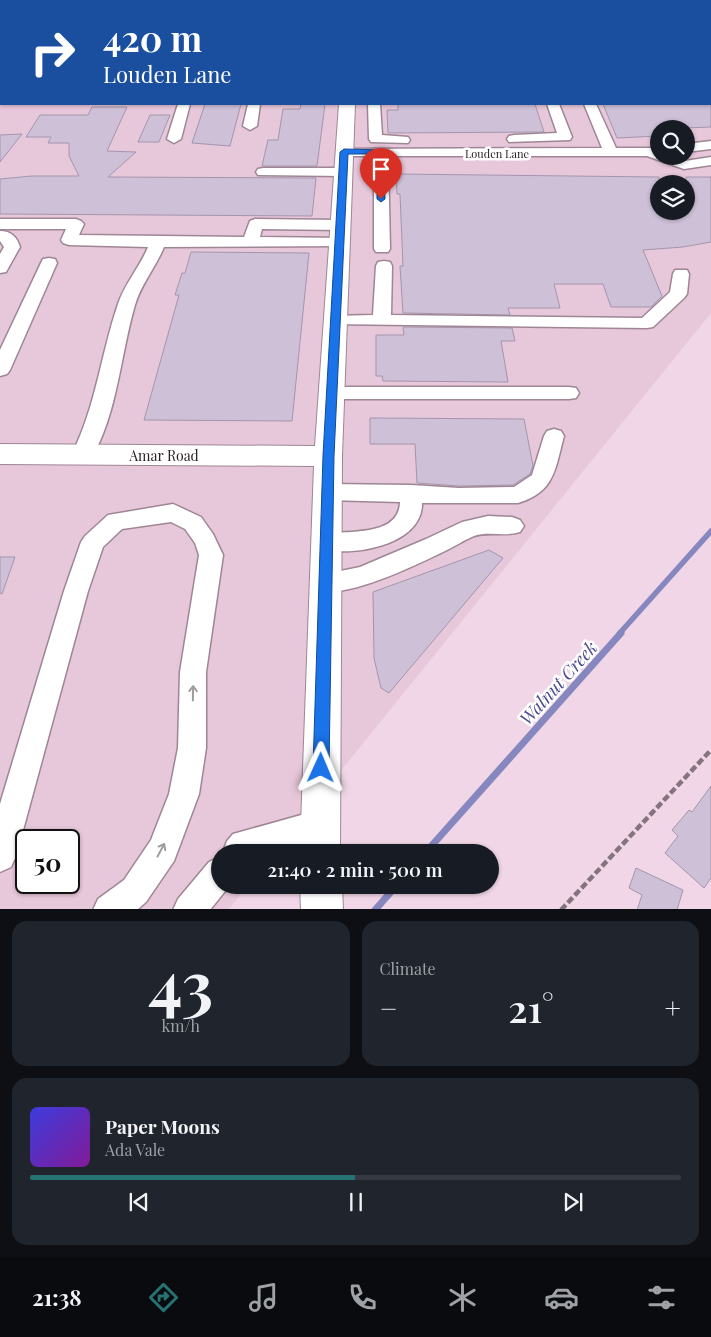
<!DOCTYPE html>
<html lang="en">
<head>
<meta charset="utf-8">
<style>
  :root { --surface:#171b24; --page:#20242c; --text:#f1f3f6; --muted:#9ea1a6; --line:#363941; --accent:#277273 }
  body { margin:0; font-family:"Playfair Display",serif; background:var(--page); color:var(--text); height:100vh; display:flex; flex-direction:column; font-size:19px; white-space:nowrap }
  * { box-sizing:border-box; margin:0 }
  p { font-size:16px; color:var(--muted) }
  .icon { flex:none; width:28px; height:28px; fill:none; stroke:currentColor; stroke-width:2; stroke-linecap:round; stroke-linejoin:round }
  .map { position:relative; height:909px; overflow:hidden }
  .sheet { display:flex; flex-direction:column; gap:12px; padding:12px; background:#0d0f14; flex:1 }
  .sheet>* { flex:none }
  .top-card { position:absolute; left:0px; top:0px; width:711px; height:105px; box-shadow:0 1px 4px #0004; background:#1a4fa0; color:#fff; overflow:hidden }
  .tools { position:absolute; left:650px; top:120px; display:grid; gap:10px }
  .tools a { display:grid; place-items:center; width:45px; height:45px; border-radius:50%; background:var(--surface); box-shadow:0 1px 4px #0004; font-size:25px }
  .speed { position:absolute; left:15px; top:829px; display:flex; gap:10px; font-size:25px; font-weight:700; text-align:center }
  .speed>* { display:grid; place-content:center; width:65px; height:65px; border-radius:50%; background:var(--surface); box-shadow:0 1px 4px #0004; line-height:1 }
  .speed .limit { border:2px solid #111; border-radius:8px; background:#fff; color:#111 }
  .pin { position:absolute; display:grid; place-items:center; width:42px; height:42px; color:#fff; margin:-51px -21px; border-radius:50% 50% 50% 0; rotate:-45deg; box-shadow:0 0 5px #0007 }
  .pin .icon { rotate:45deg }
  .me { position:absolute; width:55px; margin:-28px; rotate:1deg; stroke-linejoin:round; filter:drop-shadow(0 0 4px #0008) }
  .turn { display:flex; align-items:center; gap:18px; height:105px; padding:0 20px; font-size:22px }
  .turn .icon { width:65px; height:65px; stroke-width:2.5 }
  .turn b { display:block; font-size:35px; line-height:42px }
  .big { font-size:38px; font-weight:600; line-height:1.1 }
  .sheet .widget { flex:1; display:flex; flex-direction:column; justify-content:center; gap:8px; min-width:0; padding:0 18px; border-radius:15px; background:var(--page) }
  .sheet .dial { align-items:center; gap:0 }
  .dial b { font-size:65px; line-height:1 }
  .song { display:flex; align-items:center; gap:15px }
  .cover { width:60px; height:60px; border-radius:8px; background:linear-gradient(135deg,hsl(240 70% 55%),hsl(290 70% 35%)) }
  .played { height:5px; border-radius:2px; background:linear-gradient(90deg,var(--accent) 50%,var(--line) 50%) }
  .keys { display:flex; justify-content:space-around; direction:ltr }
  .heat { display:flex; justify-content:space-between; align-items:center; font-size:28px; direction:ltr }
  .sheet .tiles { flex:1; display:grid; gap:12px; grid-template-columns:1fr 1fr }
  .widget:last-child { grid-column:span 2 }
  .trip { position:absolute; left:211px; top:844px; width:288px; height:50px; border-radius:25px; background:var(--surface); box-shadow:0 1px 4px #0004; font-weight:600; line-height:50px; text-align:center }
  .dock { display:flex; height:80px; justify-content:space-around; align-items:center; background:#090b0e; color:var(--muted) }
  .dock .icon { width:35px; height:35px }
  .dock .active { color:var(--accent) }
  .dock b { font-size:22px; color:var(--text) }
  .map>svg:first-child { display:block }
</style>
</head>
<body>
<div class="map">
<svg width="711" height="910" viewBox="0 0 711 910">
  <rect width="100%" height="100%" fill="#f0d6e6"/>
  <path fill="#e7c7da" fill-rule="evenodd" d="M0,0H711V313L275,852H220V885H249L229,909H0V27L1,25V104H710V1H1L0,9ZM659,129H686V156H659ZM659,184H686V211H659ZM26,840H69V882H26Z"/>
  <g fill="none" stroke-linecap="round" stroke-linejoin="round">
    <polyline stroke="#8687be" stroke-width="5.5" points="619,634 711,531"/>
    <g stroke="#8687be" stroke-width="7">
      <polyline points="426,852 621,633"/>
      <polyline points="375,910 397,885"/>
    </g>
  </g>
  <g fill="#cec0d7" stroke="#a396ac">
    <polygon points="205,104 241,104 230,146 192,143"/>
    <polygon points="301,104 325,104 317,166 262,166 268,140 278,140 283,109 300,109"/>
    <polygon points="398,104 535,104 544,132 388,133 387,110 398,110"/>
    <polygon points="603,104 711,104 711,127 659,129 659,136 617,138"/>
    <polygon points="92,107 127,107 107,151 136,152 108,177 316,178 312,216 0,214 0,179 32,176 79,176 69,156 69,143 48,143 51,137 26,137 40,115 88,115"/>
    <polygon points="150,115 170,115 159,142 138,142"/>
    <polygon points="22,134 0,162 0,135"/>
    <polygon points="396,174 659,177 659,211 686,211 686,177 711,177 711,242 683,247 643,250 662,296 651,307 611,307 603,284 554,284 560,308 508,308 510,315 403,313 400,266 403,266 400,194 397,194"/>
    <polygon points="191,252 309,253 292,421 144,420 179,295 175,295 182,273 185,273"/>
    <polygon points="403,327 512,328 515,341 501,341 508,382 383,381 382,376 376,376 376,335 404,335"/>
    <polygon points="370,418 524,419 533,466 530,474 513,485 459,486 417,483 415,444 370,444"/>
    <polygon points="489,550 503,558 389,693 381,688 374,658 373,592"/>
    <polygon points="0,557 15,557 2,594 0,593"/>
    <polygon points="711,786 711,878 704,888 665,853 678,836 672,830 689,810 692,812"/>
    <polygon points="636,868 683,890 677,910 637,910 642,895 629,888"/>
  </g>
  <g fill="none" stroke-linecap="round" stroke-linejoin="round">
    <defs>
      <g id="minor">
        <rect x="139" y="0" width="10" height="1"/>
        <rect x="173" y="0" width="10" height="1"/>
        <rect x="230" y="0" width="10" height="1"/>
        <rect x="347" y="0" width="10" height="1"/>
        <polygon points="380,0 462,0 463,1 381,1"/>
        <polygon points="480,0 490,0 491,1 481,1"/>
        <rect x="541" y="0" width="10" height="1"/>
        <rect x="596" y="0" width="10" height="1"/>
        <rect x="710" y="76" width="1" height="8"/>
        <rect x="0" y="79" width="1" height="8"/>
        <polygon points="178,104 190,104 181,139 174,143 167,139"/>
        <polygon points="248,104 260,104 257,126 250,130 243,126"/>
        <polygon points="368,104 380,104 382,135 408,137 410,140 408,143 371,142 369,139"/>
        <polygon points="547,104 559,104 572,137 570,140 509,142 507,139 509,136 514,135 557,133"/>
        <polygon points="584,104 596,104 616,148 659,148 659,156 673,156 685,161 711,157 711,165 684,169 647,156 388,156 390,249 388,252 376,252 374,249 374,156 344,156 339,155 337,152 339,149 602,148"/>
        <polygon points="711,141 711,149 686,152 686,144"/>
        <polygon points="263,168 343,168 348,169 350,172 348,175 343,176 258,175 256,172 258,169"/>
        <path d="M0,219H76L81,221L84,224L79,235L244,237L250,221L255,219L340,220L346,222L348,225L346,228L340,230L262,229L260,237L345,238L347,241L345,244L339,246L164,247C156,267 141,284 135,305C120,356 118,412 91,459L83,461L75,459L72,454C96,406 101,354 118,304C125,283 140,267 148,247L69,245L63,243L61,240L66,229H0Z"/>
        <path d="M0,231C11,231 17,237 20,247L6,272L0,273V254L4,247L0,241Z"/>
        <polygon points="49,258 55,259 57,263 10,370 7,374 0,376 0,350 41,263 43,259"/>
        <polygon points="384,261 390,262 392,266 391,315 642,318 670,292 673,274 675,270 687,270 689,274 687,294 684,298 653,327 647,328 329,324 326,320 329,316 373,315 376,266 378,262"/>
        <polygon points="331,387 569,387 576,388 579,393 576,398 569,399 331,399 324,398 321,393 324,388"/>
        <path d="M554,429L561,431L564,436C555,469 555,492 518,503H422C423,546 349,558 318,548L314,542L318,536C341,528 399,540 400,502L327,500L319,498L316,492L319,486L327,484L411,485L459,488L514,487L532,475L544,436L547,431Z"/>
        <polygon points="173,504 201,517 213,534 223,555 206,672 206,748 199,794 174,861 146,902 137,910 93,910 98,899 124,880 151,840 169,794 178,748 180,672 199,555 195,543 185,529 171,522 122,529 103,547 88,591 16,856 11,867 0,872 0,804 64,591 81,542 85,536 108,515"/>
        <path d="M488,516L512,517L520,520L524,526L520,532C505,537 489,531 474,536C464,540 454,547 443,552C416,565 345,600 316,590L313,583L316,576L360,567L426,539L462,522Z"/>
        <polygon points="319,810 330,814 334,825 330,836 273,852 223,852 227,841 233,834"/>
        <polygon points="220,857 220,885 230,885 210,910 173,910 178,899 209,862"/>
      </g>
      <g id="major">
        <rect x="0" y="5" width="1" height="8"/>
        <rect x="710" y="7" width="1" height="8"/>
        <polygon points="339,104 355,104 342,456 340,852 300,852 314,466 0,464 0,444 315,446"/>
        <polygon points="300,885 342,885 343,910 301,910"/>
      </g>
    </defs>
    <use href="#minor" stroke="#9e8695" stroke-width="3"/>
    <use href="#major" stroke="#9e8695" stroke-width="2"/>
    <polyline stroke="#85747e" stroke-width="4.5" stroke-dasharray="7 3" stroke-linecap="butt" points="561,910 711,750"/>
    <use href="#minor" fill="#fff" fill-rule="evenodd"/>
    <use href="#major" fill="#fff" fill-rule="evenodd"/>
  </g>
  <defs><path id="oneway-shaft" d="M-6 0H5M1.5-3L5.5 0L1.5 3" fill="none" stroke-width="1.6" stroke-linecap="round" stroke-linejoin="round" transform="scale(1.25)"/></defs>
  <g stroke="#a09c9e">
    <use href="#oneway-shaft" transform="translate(193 693) rotate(-89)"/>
    <use href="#oneway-shaft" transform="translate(161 850) rotate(-62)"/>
  </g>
  <polygon fill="#1a73e8" stroke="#114b97" points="344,149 383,150 385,199 381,202 377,199 377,154 348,154 334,456 329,768 326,773 321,775 315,773 313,768 323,456 340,152"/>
  <g text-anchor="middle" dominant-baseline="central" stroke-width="5" stroke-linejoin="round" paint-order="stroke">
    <g font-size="11" fill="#2c2228" stroke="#fff">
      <text x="497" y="153">Louden Lane</text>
    </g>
    <g font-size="14" fill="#2c2228" stroke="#fff">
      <text x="164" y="455">Amar Road</text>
    </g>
    <g font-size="18" font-style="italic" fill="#4c498f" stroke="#fff">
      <text transform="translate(558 683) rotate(-48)">Walnut Creek</text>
    </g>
  </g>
</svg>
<div class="tools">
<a><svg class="icon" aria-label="search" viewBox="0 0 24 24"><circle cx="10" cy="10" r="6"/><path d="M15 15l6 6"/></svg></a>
<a><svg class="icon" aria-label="layers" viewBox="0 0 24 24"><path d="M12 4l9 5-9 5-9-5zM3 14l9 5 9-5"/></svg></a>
</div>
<div class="speed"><div class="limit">50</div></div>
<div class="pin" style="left:381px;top:199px;background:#d93025"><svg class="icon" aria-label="arrive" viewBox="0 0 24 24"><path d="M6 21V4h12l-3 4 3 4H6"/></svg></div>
<svg class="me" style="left:321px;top:768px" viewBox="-20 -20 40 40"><path d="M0-17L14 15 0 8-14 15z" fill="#1a73e8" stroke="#fff" stroke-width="4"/></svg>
<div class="trip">21:40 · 2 min · 500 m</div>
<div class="top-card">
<div class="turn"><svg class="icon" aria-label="right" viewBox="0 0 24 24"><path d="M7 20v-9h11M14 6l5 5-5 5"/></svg><div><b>420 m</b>Louden Lane</div></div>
</div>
</div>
<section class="sheet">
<div class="tiles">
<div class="widget dial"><b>43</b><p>km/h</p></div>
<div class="widget"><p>Climate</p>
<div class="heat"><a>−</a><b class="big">21°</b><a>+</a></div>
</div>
<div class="widget">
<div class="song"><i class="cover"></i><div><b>Paper Moons</b><p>Ada Vale</p></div></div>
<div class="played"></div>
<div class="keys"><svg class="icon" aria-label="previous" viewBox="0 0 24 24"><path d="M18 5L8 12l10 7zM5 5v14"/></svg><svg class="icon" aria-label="pause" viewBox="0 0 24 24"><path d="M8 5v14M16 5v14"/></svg><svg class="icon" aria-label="next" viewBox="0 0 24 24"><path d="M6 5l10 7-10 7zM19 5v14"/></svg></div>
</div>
</div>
</section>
<nav class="dock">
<b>21:38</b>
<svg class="icon active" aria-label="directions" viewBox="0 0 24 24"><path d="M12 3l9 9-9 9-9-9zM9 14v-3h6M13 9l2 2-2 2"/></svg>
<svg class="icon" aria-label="music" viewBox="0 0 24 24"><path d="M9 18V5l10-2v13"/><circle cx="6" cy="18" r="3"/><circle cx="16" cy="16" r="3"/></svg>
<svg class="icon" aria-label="phone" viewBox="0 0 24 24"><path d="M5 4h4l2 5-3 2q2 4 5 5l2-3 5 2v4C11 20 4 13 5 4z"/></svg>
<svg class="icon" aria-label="climate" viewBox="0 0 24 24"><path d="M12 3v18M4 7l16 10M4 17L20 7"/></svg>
<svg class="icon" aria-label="car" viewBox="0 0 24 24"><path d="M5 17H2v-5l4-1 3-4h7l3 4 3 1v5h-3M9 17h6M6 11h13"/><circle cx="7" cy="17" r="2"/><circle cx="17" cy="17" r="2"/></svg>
<svg class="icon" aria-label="filters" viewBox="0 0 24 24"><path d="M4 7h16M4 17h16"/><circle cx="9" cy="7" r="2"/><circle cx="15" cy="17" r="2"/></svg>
</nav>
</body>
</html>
